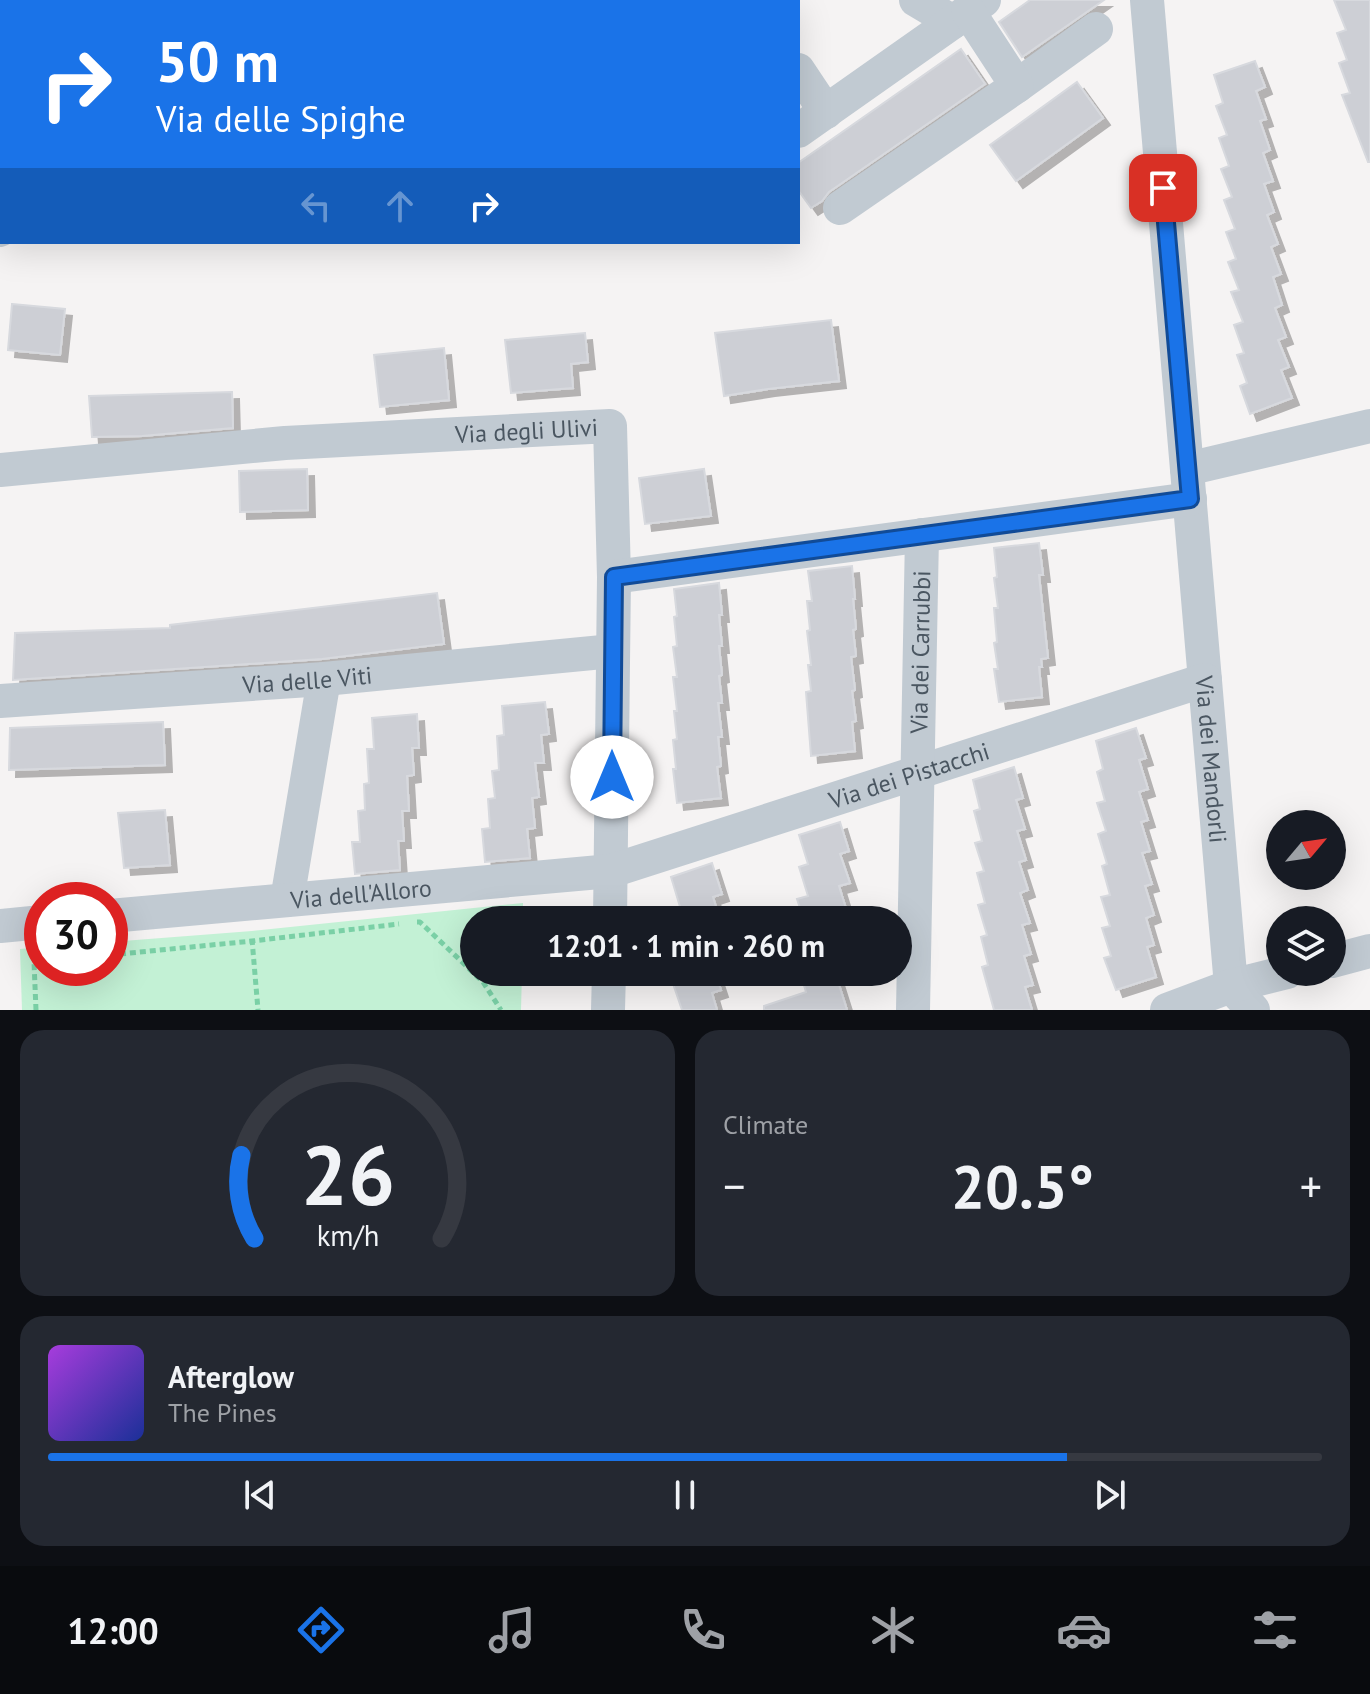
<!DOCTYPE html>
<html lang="en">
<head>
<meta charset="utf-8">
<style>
  :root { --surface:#171b24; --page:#242831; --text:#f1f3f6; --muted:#9ea1a6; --line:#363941; --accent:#1a73e8 }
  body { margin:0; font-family:"PT Sans",sans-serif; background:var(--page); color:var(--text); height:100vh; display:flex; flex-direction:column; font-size:30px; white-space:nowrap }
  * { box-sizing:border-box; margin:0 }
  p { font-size:26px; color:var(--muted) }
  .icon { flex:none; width:44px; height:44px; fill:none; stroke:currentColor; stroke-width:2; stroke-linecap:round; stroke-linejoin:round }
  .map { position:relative; height:1010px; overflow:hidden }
  .sheet { display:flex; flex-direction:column; gap:20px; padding:20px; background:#0d0f14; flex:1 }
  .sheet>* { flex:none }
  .banner { position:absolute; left:0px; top:0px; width:800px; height:244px; box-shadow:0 8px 32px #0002; background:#1a73e8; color:#fff; overflow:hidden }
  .needle { width:52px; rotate:61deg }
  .buttons { position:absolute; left:1266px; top:810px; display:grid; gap:16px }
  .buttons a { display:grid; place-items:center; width:80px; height:80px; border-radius:50%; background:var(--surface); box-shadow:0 8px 32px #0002; font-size:40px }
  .speed { position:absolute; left:24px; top:882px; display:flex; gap:16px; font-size:40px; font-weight:700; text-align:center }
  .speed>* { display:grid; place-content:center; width:104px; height:104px; border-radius:50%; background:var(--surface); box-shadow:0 8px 32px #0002; line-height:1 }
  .speed .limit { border:12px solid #d22; background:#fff; color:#111 }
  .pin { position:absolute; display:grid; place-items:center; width:68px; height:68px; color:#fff; margin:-34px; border-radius:16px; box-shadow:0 4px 12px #0006 }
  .me { position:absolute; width:88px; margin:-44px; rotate:0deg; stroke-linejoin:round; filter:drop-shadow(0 0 6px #0008) }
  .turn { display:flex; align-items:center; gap:28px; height:168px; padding:0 24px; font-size:36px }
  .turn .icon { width:104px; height:104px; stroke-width:2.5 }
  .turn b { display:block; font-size:56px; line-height:68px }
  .lanes { display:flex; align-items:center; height:76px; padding:0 24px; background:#0003; justify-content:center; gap:40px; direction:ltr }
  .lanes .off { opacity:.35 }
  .big { font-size:60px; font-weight:700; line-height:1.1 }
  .sheet .widget { flex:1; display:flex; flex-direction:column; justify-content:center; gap:12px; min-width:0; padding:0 28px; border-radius:24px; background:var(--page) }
  .sheet .dial { align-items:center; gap:0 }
  .dial svg { height:208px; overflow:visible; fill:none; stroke:var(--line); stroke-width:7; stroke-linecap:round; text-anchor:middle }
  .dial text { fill:var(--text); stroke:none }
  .song { display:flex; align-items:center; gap:24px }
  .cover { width:96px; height:96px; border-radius:12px; background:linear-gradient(135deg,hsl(280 70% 55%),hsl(230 70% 35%)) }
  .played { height:8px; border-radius:4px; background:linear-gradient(90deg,var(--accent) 80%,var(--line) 80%) }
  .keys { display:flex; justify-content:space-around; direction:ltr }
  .heat { display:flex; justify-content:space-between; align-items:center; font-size:44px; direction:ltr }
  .sheet .tiles { flex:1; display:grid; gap:20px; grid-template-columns:1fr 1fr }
  .widget:last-child { grid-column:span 2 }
  .trip { position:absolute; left:460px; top:906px; width:452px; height:80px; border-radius:40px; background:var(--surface); box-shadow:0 8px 32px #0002; font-weight:700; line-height:80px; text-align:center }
  .tab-bar { display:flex; height:128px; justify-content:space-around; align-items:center; background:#090b0e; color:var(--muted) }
  .tab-bar .icon { width:56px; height:56px }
  .tab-bar .active { color:var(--accent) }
  .tab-bar b { font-size:36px; color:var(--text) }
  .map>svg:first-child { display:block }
</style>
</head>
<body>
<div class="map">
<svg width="1370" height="1010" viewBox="0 0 1370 1010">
  <defs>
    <filter id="shadow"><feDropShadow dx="7" dy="7" stdDeviation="0" flood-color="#0004"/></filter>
  </defs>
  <rect width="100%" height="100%" fill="#f5f3f3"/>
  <polygon fill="#c3f1d5" points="523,903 523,920 474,920 474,972 522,972 521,1010 22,1010 20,949 42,947 42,968 110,968 110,942 252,931"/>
  <g fill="#cdcfd5" stroke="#d7d9de" stroke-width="2" filter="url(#shadow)">
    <polygon points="1030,0 1104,0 1022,57 999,22"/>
    <polygon points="1334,0 1370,0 1370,162 1368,162 1342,95 1350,93 1339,63 1347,60 1337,33 1346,30"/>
    <polygon points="961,49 985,84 829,192 822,201 811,208 798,190 798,163"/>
    <polygon points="1255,61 1265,87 1256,91 1266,119 1260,121 1270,150 1263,153 1273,181 1264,184 1274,212 1267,215 1278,244 1271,247 1281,274 1273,277 1282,305 1275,308 1286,337 1278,340 1289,367 1281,370 1292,398 1250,414 1240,386 1247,383 1237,355 1244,353 1234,325 1243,322 1231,292 1239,290 1228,262 1236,259 1226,232 1235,229 1224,200 1232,197 1221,169 1229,166 1219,138 1227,135 1216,106 1223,103 1214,75"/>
    <polygon points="1077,82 1103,118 1016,181 990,145"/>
    <polygon points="12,304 65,309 60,355 8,350"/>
    <polygon points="831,320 839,381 768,389 724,396 715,333"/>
    <polygon points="585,333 588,362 571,364 573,388 511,393 505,340"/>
    <polygon points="444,348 449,400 380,407 374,355"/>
    <polygon points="232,392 233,428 142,436 92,437 89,396"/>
    <polygon points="307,469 308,510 240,512 239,471"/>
    <polygon points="704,469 711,516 645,524 639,478"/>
    <polygon points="1039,543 1043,575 1039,575 1048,658 1041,659 1042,667 1039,667 1042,697 999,702 994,669 998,669 994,643 997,642 994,608 998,608 994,578 997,577 994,548"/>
    <polygon points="852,566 855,599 853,599 856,629 853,630 856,656 851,657 855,690 852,691 856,721 852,722 855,751 811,756 806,692 811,691 808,665 811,665 807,631 810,630 807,601 812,601 808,571"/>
    <polygon points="719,583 722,615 719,615 722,646 719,646 722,675 719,676 722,703 718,703 722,737 718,737 721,766 717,767 721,798 677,803 673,769 676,769 673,740 677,739 674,711 677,711 673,677 677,677 673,647 677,646 674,617 677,616 674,589"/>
    <polygon points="437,593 444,644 322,659 13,680 15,633 170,628 170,625"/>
    <polygon points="545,702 549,734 541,735 544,763 535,763 539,797 532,798 535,828 527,829 530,858 485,862 482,829 490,828 488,799 495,798 492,771 499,770 497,736 504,735 502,706"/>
    <polygon points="417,714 419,748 412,748 414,775 407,776 409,811 402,811 404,841 398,841 400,870 355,874 352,842 360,842 358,811 365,810 364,784 369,783 367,749 374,749 372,718"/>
    <polygon points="163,722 165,765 9,770 10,728"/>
    <polygon points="1136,728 1146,758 1139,760 1148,789 1139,792 1148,820 1141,822 1150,851 1142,853 1152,884 1145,886 1154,915 1146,918 1154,945 1147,947 1156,977 1116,990 1104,958 1111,956 1102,928 1110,926 1101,897 1110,895 1102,866 1107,864 1098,834 1106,831 1097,803 1105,801 1097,772 1103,769 1096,741"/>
    <polygon points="1014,767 1023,798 1016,800 1025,829 1017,831 1026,860 1019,862 1028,890 1020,893 1030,923 1022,925 1031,954 1024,956 1033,985 1025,987 1032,1010 994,1010 982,967 988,965 981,937 987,935 978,905 985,903 977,873 984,871 975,843 982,841 974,811 980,809 973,780"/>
    <polygon points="165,810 170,865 124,868 118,813"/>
    <polygon points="840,822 849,851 840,854 850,883 839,886 848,915 832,920 804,920 797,899 808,896 799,867 808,864 799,835"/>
    <polygon points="712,863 722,894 713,897 720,920 684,920 671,877"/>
    <polygon points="669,972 715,972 721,990 712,993 717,1010 682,1010"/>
    <polygon points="800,972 835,972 847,1010 764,1010 764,1006 806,992"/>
  </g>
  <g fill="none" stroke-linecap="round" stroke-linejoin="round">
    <g stroke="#7ad0a6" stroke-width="5" stroke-dasharray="6 4" stroke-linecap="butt">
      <polyline points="631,0 635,2"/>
      <polyline points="560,2 563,0"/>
      <polyline points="417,922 420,922 483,982 501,1010"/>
      <polyline points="252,939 258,1010"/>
      <polyline points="110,955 252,941 399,924"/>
      <polyline points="36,1010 34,962 42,961"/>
    </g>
    <g stroke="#c1cad2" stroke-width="34">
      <polyline points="322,0 325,2"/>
      <polyline points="758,0 759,2"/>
      <polyline points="916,0 953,22"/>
      <path id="s1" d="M1147,0L1231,986L1253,1010"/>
      <polyline points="65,2 67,0"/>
      <polyline points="506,2 507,0"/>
      <polyline points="697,2 704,0"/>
      <polyline points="798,70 826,112"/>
      <polyline points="1017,86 1096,29"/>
      <polyline points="0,130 2,130"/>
      <polyline points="798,131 984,0"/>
      <polyline points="840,208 1017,86 968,11"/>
      <polyline points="0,230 2,223"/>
      <polyline points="1187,469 1370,426"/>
      <path id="s2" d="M0,470L285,443L610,426L614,577L610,920"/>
      <polyline points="614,577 1190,499"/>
      <path id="s3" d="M0,701L324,679L613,651"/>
      <polyline points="287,900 324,679"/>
      <path id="s4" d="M110,916L611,871L1205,680"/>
      <polyline points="0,926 42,922"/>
      <polyline points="1332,961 1370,951"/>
      <polyline points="608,1010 609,972"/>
      <path id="s5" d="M913,1010L922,535"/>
      <polyline points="1167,1010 1231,986 1287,972"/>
    </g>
  </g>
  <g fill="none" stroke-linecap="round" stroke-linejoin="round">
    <defs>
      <polyline id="route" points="612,777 614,577 1190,499 1163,188"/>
    </defs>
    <use href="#route" stroke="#114b97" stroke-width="20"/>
    <use href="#route" stroke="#1a73e8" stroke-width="14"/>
  </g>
  <g text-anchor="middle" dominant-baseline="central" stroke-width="6" stroke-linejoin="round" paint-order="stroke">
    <g font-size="24" fill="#4a5661" stroke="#fff">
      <text stroke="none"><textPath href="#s2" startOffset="528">Via degli Ulivi</textPath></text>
      <text stroke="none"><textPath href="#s5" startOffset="358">Via dei Carrubbi</textPath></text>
      <text stroke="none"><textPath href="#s3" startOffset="308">Via delle Viti</textPath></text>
      <text stroke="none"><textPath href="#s1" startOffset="762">Via dei Mandorli</textPath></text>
      <text stroke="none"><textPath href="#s4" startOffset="816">Via dei Pistacchi</textPath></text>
      <text stroke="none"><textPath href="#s4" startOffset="252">Via dell'Alloro</textPath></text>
    </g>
  </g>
</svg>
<div class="buttons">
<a><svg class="needle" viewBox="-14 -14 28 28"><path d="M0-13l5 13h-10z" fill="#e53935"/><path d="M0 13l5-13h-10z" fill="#9ea1a6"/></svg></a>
<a><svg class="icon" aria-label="layers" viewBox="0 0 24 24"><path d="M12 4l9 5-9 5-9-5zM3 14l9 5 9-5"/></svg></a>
</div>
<div class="speed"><div class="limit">30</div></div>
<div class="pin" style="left:1163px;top:188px;background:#d93025"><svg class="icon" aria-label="arrive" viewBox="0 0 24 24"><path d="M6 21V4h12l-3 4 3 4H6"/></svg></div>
<svg class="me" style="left:612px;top:777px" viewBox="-20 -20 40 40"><circle r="19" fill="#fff"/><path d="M0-13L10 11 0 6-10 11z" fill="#1a73e8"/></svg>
<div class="trip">12:01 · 1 min · 260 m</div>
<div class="banner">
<div class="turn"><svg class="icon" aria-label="right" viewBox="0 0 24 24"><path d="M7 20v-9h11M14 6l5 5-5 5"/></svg><div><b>50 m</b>Via delle Spighe</div></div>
<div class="lanes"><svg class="icon off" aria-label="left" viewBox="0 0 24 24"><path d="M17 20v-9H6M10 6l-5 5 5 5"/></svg><svg class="icon off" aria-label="ahead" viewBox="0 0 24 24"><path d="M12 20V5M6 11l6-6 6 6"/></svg><svg class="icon" aria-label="right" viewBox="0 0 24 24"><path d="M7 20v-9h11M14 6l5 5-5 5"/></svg></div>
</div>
</div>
<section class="sheet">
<div class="tiles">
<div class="widget dial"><svg viewBox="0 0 100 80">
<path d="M14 69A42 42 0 1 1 86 69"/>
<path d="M14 69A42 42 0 0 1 9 37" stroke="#1a73e8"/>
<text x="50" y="56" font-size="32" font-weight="700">26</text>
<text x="50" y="72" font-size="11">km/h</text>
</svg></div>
<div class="widget"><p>Climate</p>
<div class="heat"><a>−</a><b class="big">20.5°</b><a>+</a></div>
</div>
<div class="widget">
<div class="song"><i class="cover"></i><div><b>Afterglow</b><p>The Pines</p></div></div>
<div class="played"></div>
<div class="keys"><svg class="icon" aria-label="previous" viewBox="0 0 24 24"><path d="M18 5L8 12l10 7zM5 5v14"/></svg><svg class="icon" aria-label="pause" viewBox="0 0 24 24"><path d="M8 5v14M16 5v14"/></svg><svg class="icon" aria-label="next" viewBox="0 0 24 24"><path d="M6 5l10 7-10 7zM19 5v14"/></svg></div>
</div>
</div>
</section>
<nav class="tab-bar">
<b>12:00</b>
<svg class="icon active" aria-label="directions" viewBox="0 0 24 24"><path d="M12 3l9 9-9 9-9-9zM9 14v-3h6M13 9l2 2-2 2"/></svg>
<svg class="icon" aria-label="music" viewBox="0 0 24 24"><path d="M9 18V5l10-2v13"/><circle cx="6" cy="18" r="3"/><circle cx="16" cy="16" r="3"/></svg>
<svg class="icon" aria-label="phone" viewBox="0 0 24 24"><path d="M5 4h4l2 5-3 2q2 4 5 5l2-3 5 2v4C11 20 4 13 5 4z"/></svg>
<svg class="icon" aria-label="climate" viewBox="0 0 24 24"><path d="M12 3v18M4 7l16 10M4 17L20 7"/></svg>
<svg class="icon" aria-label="car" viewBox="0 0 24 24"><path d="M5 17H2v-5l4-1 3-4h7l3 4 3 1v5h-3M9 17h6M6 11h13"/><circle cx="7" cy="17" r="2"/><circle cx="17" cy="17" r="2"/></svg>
<svg class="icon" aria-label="filters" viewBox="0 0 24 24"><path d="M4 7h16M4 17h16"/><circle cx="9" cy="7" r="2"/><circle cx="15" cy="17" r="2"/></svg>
</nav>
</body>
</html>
